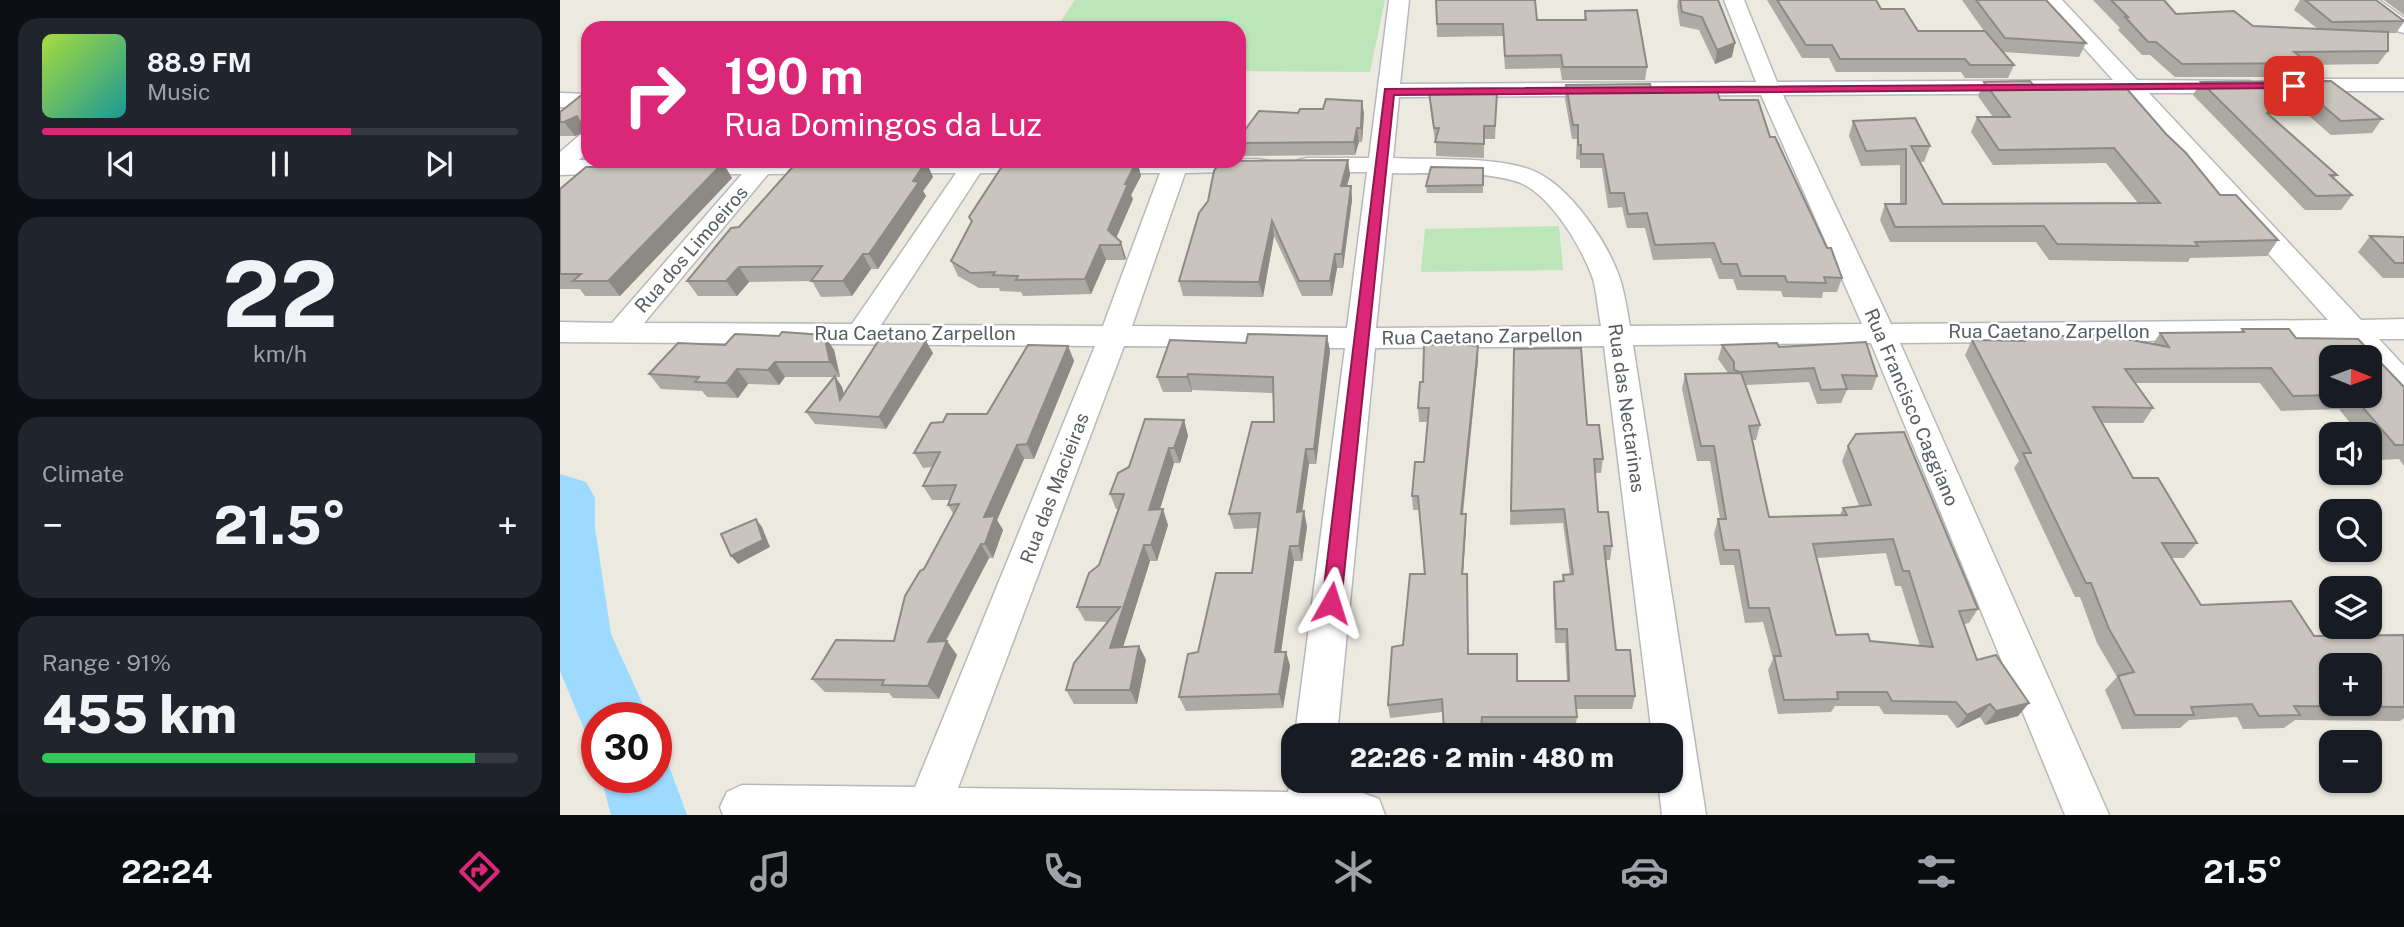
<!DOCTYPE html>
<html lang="en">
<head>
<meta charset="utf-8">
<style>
  :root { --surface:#171b24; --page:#20242c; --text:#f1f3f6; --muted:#9ea1a6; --line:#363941; --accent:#db2777 }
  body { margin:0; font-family:"Public Sans",sans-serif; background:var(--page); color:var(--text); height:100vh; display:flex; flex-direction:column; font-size:26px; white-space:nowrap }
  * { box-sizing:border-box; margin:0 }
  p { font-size:23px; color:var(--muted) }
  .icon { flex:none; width:38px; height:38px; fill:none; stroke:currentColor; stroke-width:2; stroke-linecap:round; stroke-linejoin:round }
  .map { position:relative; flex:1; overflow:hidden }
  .panel { display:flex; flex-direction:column; gap:18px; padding:18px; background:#0d0f14; width:560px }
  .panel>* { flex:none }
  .hud { position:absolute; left:21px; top:21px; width:665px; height:147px; border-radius:21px; box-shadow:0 2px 5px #0004; background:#db2777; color:#fff; overflow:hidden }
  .needle { width:46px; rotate:91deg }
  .tools { position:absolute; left:1759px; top:345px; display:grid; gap:14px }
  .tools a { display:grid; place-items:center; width:63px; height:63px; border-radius:14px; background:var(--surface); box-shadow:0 2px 5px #0004; font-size:35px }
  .speed { position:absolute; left:21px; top:702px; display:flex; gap:14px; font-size:35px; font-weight:700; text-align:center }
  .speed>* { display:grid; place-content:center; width:91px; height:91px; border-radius:50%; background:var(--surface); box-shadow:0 2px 5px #0004; line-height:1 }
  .speed .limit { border:10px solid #d22; background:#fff; color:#111 }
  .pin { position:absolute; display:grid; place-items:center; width:60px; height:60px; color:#fff; margin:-30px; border-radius:14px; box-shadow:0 4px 10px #0006 }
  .me { position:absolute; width:77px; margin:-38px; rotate:6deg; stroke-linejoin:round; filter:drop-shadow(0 0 5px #0008) }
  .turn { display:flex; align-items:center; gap:24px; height:147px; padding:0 28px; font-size:32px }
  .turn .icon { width:91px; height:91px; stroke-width:2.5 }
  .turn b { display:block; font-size:49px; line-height:60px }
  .big { font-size:52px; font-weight:800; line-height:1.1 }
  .panel .tile { flex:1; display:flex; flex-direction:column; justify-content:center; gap:10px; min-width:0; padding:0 24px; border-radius:21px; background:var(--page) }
  .panel .dial { align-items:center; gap:0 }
  .dial b { font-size:91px; line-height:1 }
  .song { display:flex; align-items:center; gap:21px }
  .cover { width:84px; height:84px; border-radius:10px; background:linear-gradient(135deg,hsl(80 70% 55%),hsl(180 70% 35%)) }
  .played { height:7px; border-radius:4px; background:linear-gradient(90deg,var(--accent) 65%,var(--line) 65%) }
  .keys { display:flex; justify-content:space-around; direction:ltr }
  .heat { display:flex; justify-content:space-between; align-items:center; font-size:38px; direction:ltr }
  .charge { height:10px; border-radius:5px; background:linear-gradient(90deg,#34c759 91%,var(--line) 0) }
  .trip { position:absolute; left:721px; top:723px; width:402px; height:70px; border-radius:21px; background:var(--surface); box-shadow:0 2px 5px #0004; font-weight:800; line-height:70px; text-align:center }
  .tabs { display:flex; height:112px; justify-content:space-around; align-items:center; background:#090b0e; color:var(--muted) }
  .tabs .icon { width:49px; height:49px }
  .tabs .active { color:var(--accent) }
  .tabs b { font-size:32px; color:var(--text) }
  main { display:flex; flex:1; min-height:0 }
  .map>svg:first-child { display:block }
</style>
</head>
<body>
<main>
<section class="panel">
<div class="tile">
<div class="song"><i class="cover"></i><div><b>88.9 FM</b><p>Music</p></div></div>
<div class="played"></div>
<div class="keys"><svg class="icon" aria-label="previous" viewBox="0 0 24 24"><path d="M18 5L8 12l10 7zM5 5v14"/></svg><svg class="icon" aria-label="pause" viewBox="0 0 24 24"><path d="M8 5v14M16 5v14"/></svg><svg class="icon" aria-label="next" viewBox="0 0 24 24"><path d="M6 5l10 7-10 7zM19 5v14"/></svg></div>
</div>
<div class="tile dial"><b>22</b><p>km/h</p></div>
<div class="tile"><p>Climate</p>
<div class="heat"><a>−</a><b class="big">21.5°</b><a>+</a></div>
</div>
<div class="tile"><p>Range · 91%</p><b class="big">455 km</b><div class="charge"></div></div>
</section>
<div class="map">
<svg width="1844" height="815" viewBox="0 0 1844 815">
  <rect width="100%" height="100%" fill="#ece9df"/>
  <g fill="#bde5ba">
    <polygon points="515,0 825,0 810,72 679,71 679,28 496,28"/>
    <polygon points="999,226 1003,270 861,272 865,229"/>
  </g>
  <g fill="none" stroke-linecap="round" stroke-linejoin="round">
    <g fill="#9cdaff" fill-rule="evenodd">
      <polygon points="0,474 26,482 35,498 35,528 51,634 89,718 37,718 37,744 29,741 0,671"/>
      <polygon points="96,748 104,752 127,815 51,815 41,777 96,777"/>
    </g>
    <defs>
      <g id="minor">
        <path d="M829,0H849L840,84L1196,82L1164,0H1184L1217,82L1553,80L1481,0H1502L1577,80L1690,81L1693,86L1690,91L1682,93H1589L1801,320L1844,319V339H1819L1844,366V396L1833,393L1810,366V357H1801L1785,339L1340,343L1549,815H1505L1311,343L1073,345L1146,815H1102L1098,780H1111V735H1092L1044,346L815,348L777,735H735L785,348L564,346L398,788L728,792L733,771V780H772L771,793H803L819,799L825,815H163L160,807L167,792L182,785L355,787L535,346L0,342V322L52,323L182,174H124L115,172L112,167L115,162L284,161L287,166L284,171L275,173L208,174L84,323L292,324L396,173H327L318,171L315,166L318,161H494L497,166L494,171L485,173H420L321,325L543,326L600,173H537L528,171L525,166L528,161L699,159L708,161L711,166L708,171L625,173L572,326L787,328L807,172H747L738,170L735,165L738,160L747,158H809ZM1564,93L1768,320L1331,324L1223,95ZM1201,95L1302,324L1070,326C1067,311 1065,294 1060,279C1048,243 1011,188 976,172C942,156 872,160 833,158L839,97ZM832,173C871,174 916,170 955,181C988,190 1022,247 1033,279C1037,293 1038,311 1041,326L816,328Z"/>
        <polygon points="1796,0 1819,0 1844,18 1844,33 1837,31"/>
        <polygon points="1737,79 1844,79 1844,91 1729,91 1726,86 1729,81"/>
        <polygon points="0,93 28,94 28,108 0,107"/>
        <polygon points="28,133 28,152 19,160 74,161 81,167 78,172 0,175 0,152 20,135"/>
      </g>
    </defs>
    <use href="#minor" stroke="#b5b8bd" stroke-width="3"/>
    <use href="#minor" fill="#fff" fill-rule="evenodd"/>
  </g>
  <g fill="#ada9a3" fill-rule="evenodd">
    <polygon points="876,0 977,20 1024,20 1025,11 1087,67 1085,80 1002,80 1000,68 945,69 943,36 877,37"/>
    <polygon points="1118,0 1158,0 1172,57 1155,64 1139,30 1120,26 1117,6"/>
    <polygon points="1207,0 1255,0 1321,9 1358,31 1424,31 1402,0 1486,0 1526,43 1519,57 1443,52 1454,65 1448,78 1405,78 1401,72 1276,72 1269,58 1242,58"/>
    <polygon points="1533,0 1604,0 1616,14 1693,26 1758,29 1734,10 1740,0 1816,0 1844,21 1844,22 1836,33 1828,33 1828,51 1818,64 1747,65 1740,77 1615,77 1590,55 1582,55 1558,30 1560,28"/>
    <polygon points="1824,0 1844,0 1844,15"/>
    <polygon points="1771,81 1822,119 1812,133 1771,135 1726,96 1710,115 1777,175 1774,178 1792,195 1781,210 1745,210 1633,95 1641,82"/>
    <polygon points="1424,82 1477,90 1660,195 1718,240 1707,256 1630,258 1628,262 1489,260 1476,242 1330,242 1320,220 1325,204 1340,204 1340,165 1301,166 1289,136 1293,121 1370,146 1364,162 1360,162 1383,204 1578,203 1546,163 1433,165 1411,132 1417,117 1433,117 1418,96"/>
    <polygon points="1006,85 1091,89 1160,100 1210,137 1282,278 1277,292 1263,292 1262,298 1223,297 1221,291 1177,290 1173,279 1159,279 1151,258 1093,260 1085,228 1067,228 1062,207 1048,208 1042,168 1020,168 1020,160 1016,159 1017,139 1012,139 1005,99"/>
    <polygon points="28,90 28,132 27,131 15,136 0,136 0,112"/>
    <polygon points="869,92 937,93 935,139 924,139 924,158 876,156 876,141 875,141 870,105"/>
    <polygon points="738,113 804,113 802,142 799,142 795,155 679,156 679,138"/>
    <polygon points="788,160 790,175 787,186 791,186 792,200 783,268 777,268 772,296 742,296 714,236 703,297 623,296 619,281"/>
    <polygon points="577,161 581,176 571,195 573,199 556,238 566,258 565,260 546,260 531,294 463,296 461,292 440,291 439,288 419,288 398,276 391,261 411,222 409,217"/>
    <polygon points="366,162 373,177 363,191 366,196 318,269 311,269 292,296 261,297 252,281 189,282 177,296 138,296 127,281 179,227"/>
    <polygon points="163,163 172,178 60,296 25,296 20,289 0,289 0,189"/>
    <polygon points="923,168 923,193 867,193 866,186"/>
    <polygon points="1810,236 1844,237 1844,278 1823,278 1798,252"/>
    <path d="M1682,329L1736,338L1844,387V466L1839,459L1820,460L1810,447V434H1799L1779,409L1721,411L1700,383H1576L1593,408L1583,423H1541L1573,478L1637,543L1624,558H1611L1641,605L1754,636L1844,635V718L1840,721L1735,720L1724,728L1683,729L1677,717L1629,720L1620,728L1562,729L1545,690L1557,677L1537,643L1520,597H1515L1454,468L1459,461L1405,355L1412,340L1461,341L1463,337L1593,344L1600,333L1681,332ZM1771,357L1810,396H1771Z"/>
    <polygon points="264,335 274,350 280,377 275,377 282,387 284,395 373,353 326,429 255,424 246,412 273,377 225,377 219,385 188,384 178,398 147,397 142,391 101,389 89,374 165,345 219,336"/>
    <polygon points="767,336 770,351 756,464 749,464 742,511 744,511 747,527 742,561 734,561 721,652 726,652 730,666 723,708 626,711 619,697 638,652 692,573 698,528 674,529 669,514 714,422 713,393 632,390 632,392 603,392 597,377 686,343"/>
    <path d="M1162,345L1219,347L1317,376L1312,390H1287L1281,403L1257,404L1249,382L1186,385L1200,425L1196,440H1193L1209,517L1280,515L1283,508L1299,506L1282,461L1288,446L1418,609L1409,623L1404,624L1417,660L1469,703L1458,716L1425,725L1420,717L1397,728L1387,715L1324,714L1319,706H1275L1271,712L1218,714L1208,670L1213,659L1203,622L1185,623L1174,565H1160L1154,534L1158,519H1160L1150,461H1137L1122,389L1125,374L1168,373L1158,359ZM1326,553L1335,586H1341L1360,646L1310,641L1276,635L1257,558Z"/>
    <polygon points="508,346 514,361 474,459 464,459 437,520 443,530 433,558 429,558 386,641 397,655 379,699 333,698 329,693 265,692 252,679 334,641 364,569 394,515 388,505 390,500 372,500 363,486 372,467 363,468 354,453 383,422 427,414"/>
    <polygon points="954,349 1027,425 1043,459 1041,473 1035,473 1038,512 1052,546 1050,560 1046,560 1056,650 1075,696 1072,709 1016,709 1017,717 1015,729 922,730 921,735 884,735 882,712 830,718 828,705 843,645 864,574 859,510 853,510 852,496 864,462 868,422 859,422 858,408 863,382 918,360 903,514 906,514 906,528 903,574 908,654 957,681 1007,681 1005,643 995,643 993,595 994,582 1002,581 1003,575 1010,575 1003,523 950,525"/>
    <polygon points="624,420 628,436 620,463 614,463 600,509 608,525 597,561 590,561 563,647 579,646 586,660 577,704 514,704 506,690 548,622 525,621 517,607 539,565 558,509 556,509 550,494 569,467"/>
  </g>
  <g fill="#8d8a85">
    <polygon points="1175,43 1172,57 1155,64 1157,50"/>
    <polygon points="1735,82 1726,96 1699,127 1707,113"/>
    <polygon points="802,101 804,113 802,142 801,128"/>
    <polygon points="17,116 27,131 15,136 4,122"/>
    <polygon points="797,128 799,142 795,155 794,142"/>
    <polygon points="788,160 790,175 783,200 781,186"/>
    <polygon points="577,161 581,176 571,195 573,199 553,245 548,230 565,184"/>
    <polygon points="366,162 373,177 363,191 366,196 318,269 309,254 353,181"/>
    <polygon points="163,163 172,178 60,296 48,281"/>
    <polygon points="791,186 792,200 783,268 782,254"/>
    <polygon points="712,221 714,236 703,297 699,282"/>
    <polygon points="561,242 566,258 565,260 560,245"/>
    <polygon points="540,245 546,260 531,294 525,279"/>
    <polygon points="303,254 311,269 292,296 283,281"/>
    <polygon points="775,254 777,268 772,296 770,281"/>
    <polygon points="179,267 189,282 177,296 166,281"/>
    <polygon points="264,335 274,350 280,377 270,362"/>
    <polygon points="767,336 770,351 756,464 754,449"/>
    <polygon points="366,341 373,353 326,429 319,417"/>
    <polygon points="508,346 514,361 474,459 467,444"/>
    <polygon points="918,346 918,360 901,528 901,514"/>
    <polygon points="215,362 225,377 219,385 208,370"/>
    <polygon points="177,369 188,384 178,398 166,383"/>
    <polygon points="628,374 632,390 632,392 627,377"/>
    <polygon points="275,376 282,387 288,412 280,400"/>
    <polygon points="624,420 628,436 620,463 614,448"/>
    <polygon points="457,445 464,459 437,520 443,530 433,558 425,544 424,517"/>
    <polygon points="609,448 614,463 595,525 589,510"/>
    <polygon points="746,449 749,464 740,527 737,512"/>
    <polygon points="603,509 608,525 597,561 591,545"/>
    <polygon points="744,511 747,527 742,561 739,546"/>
    <polygon points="906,514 906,528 902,588 902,574"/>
    <polygon points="196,519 202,527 210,547 178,564 171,556"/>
    <polygon points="421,544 429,558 378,655 368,642"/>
    <polygon points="584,545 590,561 558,663 550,648"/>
    <polygon points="730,546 734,561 719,666 715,652"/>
    <polygon points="387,641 397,655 379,699 368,686"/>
    <polygon points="579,646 586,660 577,704 570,690"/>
    <polygon points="726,652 730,666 723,708 719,694"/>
    <polygon points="1469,703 1458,716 1425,725 1436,711"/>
    <polygon points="1430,704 1420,717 1397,728 1407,715"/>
  </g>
  <g fill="#c9c5be" stroke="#8d8a85" stroke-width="2" fill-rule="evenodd">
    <polygon points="876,0 975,0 977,20 1026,20 1025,11 1077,10 1087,67 1003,67 1001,55 945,56 943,24 877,24"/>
    <polygon points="1120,0 1158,0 1175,43 1157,50 1142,17 1122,12"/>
    <polygon points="1217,0 1316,0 1321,9 1344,9 1358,31 1425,31 1454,65 1410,65 1405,59 1280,59 1272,45 1246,45"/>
    <polygon points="1416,0 1486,0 1526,43 1445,38"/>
    <polygon points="1551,0 1604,0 1616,14 1674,11 1693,26 1828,32 1828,51 1734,52 1749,63 1622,64 1596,42 1588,42 1565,17 1568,17"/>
    <polygon points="1745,0 1816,0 1844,21 1772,22"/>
    <polygon points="1470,81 1477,90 1567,89 1606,134 1626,153 1660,195 1676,195 1718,240 1635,242 1638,246 1497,244 1484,226 1335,227 1325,204 1346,204 1346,149 1306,151 1293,121 1355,118 1370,146 1351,146 1383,204 1600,203 1554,148 1439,150 1417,117 1450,117 1424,82"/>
    <polygon points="1771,81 1822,119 1781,121 1735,82 1707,113 1777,175 1770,175 1792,195 1756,196 1641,82"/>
    <polygon points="1090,84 1091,89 1157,91 1160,100 1198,100 1210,137 1215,137 1267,248 1271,248 1282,278 1264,277 1266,283 1227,282 1225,276 1181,276 1177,264 1162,264 1154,243 1095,245 1087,213 1068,214 1064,193 1050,193 1043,154 1021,154 1021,145 1018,145 1018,125 1013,125 1006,85"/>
    <polygon points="28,90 28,122 20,122 17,116 4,122 0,122 0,112"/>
    <polygon points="869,92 937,93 935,126 924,126 924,144 875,142 879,128 874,128"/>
    <polygon points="766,99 802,101 801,128 797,128 794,142 679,143 679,138 699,111 738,113 740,109 763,109"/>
    <polygon points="788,160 781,186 791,186 782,254 775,254 770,281 739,281 712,221 699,282 619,281 639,213 648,201 654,171 661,161"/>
    <polygon points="449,161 577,161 565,184 568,184 548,230 561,242 560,245 540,245 525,279 456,280 458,276 433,275 435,272 411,273 391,261 412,221 409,217 441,168"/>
    <polygon points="237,162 366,162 353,181 359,182 309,254 303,254 283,281 251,281 262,266 179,267 166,281 127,281 171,228 179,227"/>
    <polygon points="43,163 163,163 48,281 13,281 21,274 0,274 0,189 26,167 39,167"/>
    <polygon points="871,167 923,168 923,185 866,186"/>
    <polygon points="1810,236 1844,237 1844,263 1835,263"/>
    <path d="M1682,329H1729L1736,338L1798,339L1844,387V445H1835L1793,396H1810V357H1771V395L1733,396L1711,368L1565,369L1593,408L1533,407L1573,478H1598L1637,543H1602L1641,605L1731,601L1754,636L1844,635V707L1734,706L1740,715L1699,716L1692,704L1631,707L1634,715H1575L1558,676L1574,672L1549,629L1531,583H1526L1463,453H1471L1412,340L1465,341L1463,337L1545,335L1609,347L1600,333L1684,332ZM1771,665H1810V704H1771Z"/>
    <polygon points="222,332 264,335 270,362 215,362 208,370 177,369 166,383 135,382 139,377 89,374 118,343 165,345 175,334 219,336"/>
    <polygon points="688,334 767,336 754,449 746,449 737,512 744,511 739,546 730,546 715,652 726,652 719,694 619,697 628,654 638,652 656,573 692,573 700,513 669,514 692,422 714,422 713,377 628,374 627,377 597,377 610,340 686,343"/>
    <polygon points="319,340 366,341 319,417 246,412 275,376 280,400"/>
    <polygon points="1306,342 1317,376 1282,375 1287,389 1261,390 1254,368 1180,372 1174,370 1174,362 1162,345 1217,343 1219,347"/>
    <polygon points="885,343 918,346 901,514 906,514 902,574 907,574 908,654 957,654 957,681 1009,681 1007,629 996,629 994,582 1004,581 1003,575 1013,574 1004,509 951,511 954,349 1021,348 1027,425 1039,425 1043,459 1034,459 1038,512 1048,512 1052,546 1044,546 1056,650 1070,650 1075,696 1015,696 1017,717 922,717 921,730 884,730 882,699 828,705 832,647 843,645 850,574 865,574 858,496 852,496 855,462 864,462 869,408 858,408 860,382 863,382 864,346"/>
    <polygon points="468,345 508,346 467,444 457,445 424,517 435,516 425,544 421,544 368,642 387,641 368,686 322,685 324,680 252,679 276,640 334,641 345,596 360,571 364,569 399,504 388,505 396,485 363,486 380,452 354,453 371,423 383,422 387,414 427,414"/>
    <path d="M1181,373L1200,425L1189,426L1209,517L1287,515L1283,508L1311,505L1288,446L1296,434L1344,432L1418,609L1399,611L1417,660L1436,655L1469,703L1436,711L1430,704L1407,715L1396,702L1332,701L1327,692H1277L1278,699L1224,700L1214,656H1221L1209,608H1189L1179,550H1164L1158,519H1166L1154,446H1141L1125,374ZM1333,539L1343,571H1349L1373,647L1310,641L1308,634L1276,635L1253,544Z"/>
    <polygon points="585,419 624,420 614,448 609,448 589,510 603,509 591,545 584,545 550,648 579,646 570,690 506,690 514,663 560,607 517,607 529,573 539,565 564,494 550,494 558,473 569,467"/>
    <polygon points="196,519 203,540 171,556 161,534"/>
  </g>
  <polygon fill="#db2777" stroke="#8e194d" stroke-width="2" points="1734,83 1738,84 1738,88 834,95 781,603 778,608 771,611 765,608 762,603 825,89"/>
  <g text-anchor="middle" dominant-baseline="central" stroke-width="5" stroke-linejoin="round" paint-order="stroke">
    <g font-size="19" fill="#585d61" stroke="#fff">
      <text transform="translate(131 249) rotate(-49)">Rua dos Limoeiros</text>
      <text x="1489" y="331">Rua Caetano Zarpellon</text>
      <text x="355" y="333">Rua Caetano Zarpellon</text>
      <text transform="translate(922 336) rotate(-1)">Rua Caetano Zarpellon</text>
      <text transform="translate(1352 407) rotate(67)">Rua Francisco Caggiano</text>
      <text transform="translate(1067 408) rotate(82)">Rua das Nectarinas</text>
      <text transform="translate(494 488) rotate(-69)">Rua das Macieiras</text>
    </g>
  </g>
</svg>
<div class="tools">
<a><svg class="needle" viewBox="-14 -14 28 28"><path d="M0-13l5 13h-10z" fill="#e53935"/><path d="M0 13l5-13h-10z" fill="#9ea1a6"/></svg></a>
<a><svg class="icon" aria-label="sound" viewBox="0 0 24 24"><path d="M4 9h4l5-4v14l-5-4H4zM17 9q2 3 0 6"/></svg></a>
<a><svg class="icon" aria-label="search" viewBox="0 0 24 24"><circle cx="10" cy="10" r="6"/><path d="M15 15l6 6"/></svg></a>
<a><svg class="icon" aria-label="layers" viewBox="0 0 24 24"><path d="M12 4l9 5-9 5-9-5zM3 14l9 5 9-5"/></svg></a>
<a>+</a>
<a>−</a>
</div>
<div class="speed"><div class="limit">30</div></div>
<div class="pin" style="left:1734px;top:86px;background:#d93025"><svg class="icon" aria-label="arrive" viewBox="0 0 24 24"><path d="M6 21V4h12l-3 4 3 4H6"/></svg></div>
<svg class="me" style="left:771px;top:603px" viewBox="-20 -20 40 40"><path d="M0-17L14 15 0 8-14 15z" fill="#db2777" stroke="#fff" stroke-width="4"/></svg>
<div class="trip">22:26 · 2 min · 480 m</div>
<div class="hud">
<div class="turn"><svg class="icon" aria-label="right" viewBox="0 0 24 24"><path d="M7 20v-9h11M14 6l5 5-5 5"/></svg><div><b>190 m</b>Rua Domingos da Luz</div></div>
</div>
</div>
</main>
<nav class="tabs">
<b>22:24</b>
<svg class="icon active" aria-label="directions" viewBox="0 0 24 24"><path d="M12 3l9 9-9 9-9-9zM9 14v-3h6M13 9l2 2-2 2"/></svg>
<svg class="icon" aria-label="music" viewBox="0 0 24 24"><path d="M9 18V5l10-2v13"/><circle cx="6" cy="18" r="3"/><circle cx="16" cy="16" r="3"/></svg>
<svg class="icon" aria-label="phone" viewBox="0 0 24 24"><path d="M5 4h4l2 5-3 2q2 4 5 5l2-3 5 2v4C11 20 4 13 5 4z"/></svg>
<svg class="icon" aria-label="climate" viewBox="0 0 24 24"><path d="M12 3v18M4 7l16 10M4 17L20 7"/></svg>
<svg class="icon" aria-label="car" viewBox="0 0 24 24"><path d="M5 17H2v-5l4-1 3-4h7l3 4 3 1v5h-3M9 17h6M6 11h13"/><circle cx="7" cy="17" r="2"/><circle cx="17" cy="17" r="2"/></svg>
<svg class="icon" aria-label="filters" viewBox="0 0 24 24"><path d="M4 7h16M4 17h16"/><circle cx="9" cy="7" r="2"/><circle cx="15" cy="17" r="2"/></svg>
<b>21.5°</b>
</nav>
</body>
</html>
